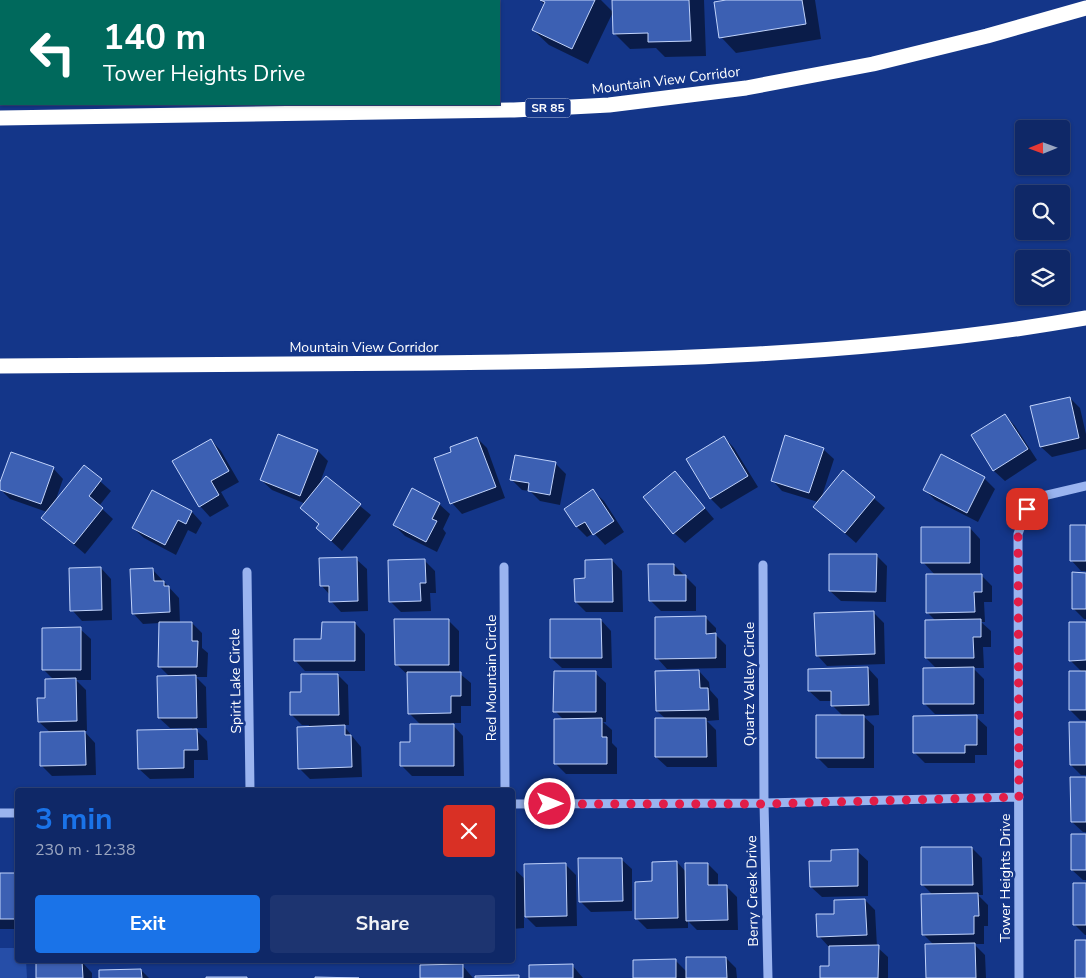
<!DOCTYPE html>
<html lang="en">
<head>
<meta charset="utf-8">
<style>
	:root { --surface:#0f2867; --page:#1d3470; --text:#f1f3f6; --muted:#9ba6c0; --line:#2f447b; --accent:#1a73e8 }
	body { margin:0; font-family:"Nunito Sans",sans-serif; background:var(--page); color:var(--text); height:100vh; display:flex; flex-direction:column; font-size:19px; white-space:nowrap }
	* { box-sizing:border-box; margin:0 }
	p { font-size:16px; color:var(--muted) }
	.icon { flex:none; width:28px; height:28px; fill:none; stroke:currentColor; stroke-width:2; stroke-linecap:round; stroke-linejoin:round }
	.map { position:relative; flex:1; overflow:hidden }
	.panel { position:absolute; left:15px; top:788px; width:500px; height:175px; display:flex; flex-direction:column; background:var(--surface); border-radius:5px; box-shadow:0 1px 4px #0004,0 0 0 1px var(--line) }
	.panel>* { flex:none }
	.hud { position:absolute; left:0px; top:0px; width:500px; height:105px; box-shadow:0 1px 4px #0004,0 0 0 1px var(--line); background:#00695c; color:#fff; overflow:hidden }
	.needle { width:32px; rotate:269deg }
	.fabs { position:absolute; left:1015px; top:120px; display:grid; gap:10px }
	.fabs a { display:grid; place-items:center; width:55px; height:55px; border-radius:5px; background:var(--surface); box-shadow:0 1px 4px #0004,0 0 0 1px var(--line); font-size:25px }
	.pin { position:absolute; display:grid; place-items:center; width:42px; height:42px; color:#fff; margin:-21px; border-radius:10px; box-shadow:0 2px 8px #0006 }
	.me { position:absolute; width:55px; margin:-28px; rotate:90deg; stroke-linejoin:round; filter:drop-shadow(0 0 4px #0008) }
	.turn { display:flex; align-items:center; gap:18px; height:105px; padding:0 20px; font-size:22px }
	.turn .icon { width:65px; height:65px; stroke-width:2.5 }
	.turn b { display:block; font-size:35px; line-height:42px }
	.round { display:grid; place-items:center; flex:none; width:52px; height:52px; border-radius:5px; background:var(--page) }
	.overview { display:flex; align-items:center; justify-content:space-between; height:85px; padding:0 20px }
	h1 { font-size:30px; font-weight:700; line-height:38px; color:var(--accent) }
	.primary-button { display:flex; gap:10px; margin-top:auto; padding:10px 20px }
	.primary-button a { flex:1; height:58px; border-radius:5px; background:var(--accent); color:#fff; font-size:20px; font-weight:700; line-height:58px; text-align:center }
	.primary-button a+a { background:var(--page); color:var(--text) }
	.map>svg:first-child { display:block }
</style>
</head>
<body>
<div class="map">
<svg width="1086" height="978" viewBox="0 0 1086 978">
	<rect width="100%" height="100%" fill="#143689"/>
	<path fill="#264ea8" d="M0,948H17L18,960H26L27,978H0Z"/>
	<path fill="#0007" d="M0,0L29,1H1V70Z
		M48,0H98L99,1H48Z
		M206,0H254L255,1H205Z
		M368,0H417L418,1H366Z
		M540,0H601L613,12L588,64L549,45L533,30L545,5Z
		M613,0H704L706,56L665,57L656,48L630,49L614,33Z
		M734,0H815L821,39L736,53L721,37Z
		M1070,398L1080,408L1086,434V449L1052,457L1041,447Z
		M1005,415L1015,426L1037,460L1005,481L994,471L972,436Z
		M724,437L734,448L758,487L721,509L711,499L687,459Z
		M477,438L487,448L505,498L462,514L452,503L453,452Z
		M211,440L221,451L239,482L221,492L229,506L210,517L200,506Z
		M823,449L834,459L821,499L844,472L885,508L856,543L815,507L818,502L782,491L772,480Z
		M318,451L328,461L318,488L326,478L371,515L342,551L317,528L320,525L302,508L306,504L272,490L261,480Z
		M942,456L984,478L995,489L978,522L935,500L924,489Z
		M555,463L566,474L560,505L540,501L530,491L522,490L511,479Z
		M84,467L111,491L99,506L113,519L85,554L43,518L47,512L10,499L0,489V486L53,468L63,479L55,502Z
		M675,473L714,519L685,543L674,533Z
		M593,491L604,501L624,532L605,545L594,533L587,537L577,527Z
		M152,492L192,512L202,523L196,534L188,530L176,555L144,538L133,528Z
		M439,504L450,514L443,529L446,533L437,552L405,536L394,525Z
		M1086,526V571H1081L1071,560Z
		M970,528L980,539V574L992,586V602H984L985,622H981L991,631V647H983L984,668H973L984,679V714H935L925,704L937,669L926,658L936,621L927,612L935,575L923,562Z
		M876,555L887,566L886,602L841,601L830,591Z
		M356,559L367,569L368,611L341,612L331,601L330,595L321,585Z
		M424,560L435,571L436,593H430L431,611L401,612L390,601Z
		M612,560L622,571L623,612H586L576,602L586,580Z
		M674,565L696,587V611H661L650,600Z
		M101,568L111,579L112,620L82,621L72,610Z
		M152,569L179,598L180,623H192L202,633V648L208,653L207,677H196L206,687L207,728H194L207,741L208,760H194V778L150,779L139,769L192,730V728H170L159,718L170,677L160,667V623L143,624L133,613Z
		M1086,574V619H1084L1073,608Z
		M873,612L884,623L885,664L827,666L817,655Z
		M706,618L716,628V635L726,645V668L667,669L657,658Z
		M601,620L611,631L612,668H562L551,658Z
		M449,621L459,631V673L471,683V706H461V723H451L463,736L464,776H412L401,765L421,725L409,713L408,675L396,664Z
		M355,623L365,634V671H305L295,660L322,640Z
		M1086,623V720H1080L1070,710L1082,672L1070,660Z
		M80,629L91,639V680H76L86,690L87,731H84L95,743L96,775L52,776L42,766L51,733L39,722L54,680L44,670Z
		M868,668L878,679L879,715L863,716L874,726V768H828L817,757L843,716L832,705V701H820L809,691Z
		M699,671L709,682L710,690L718,699L719,720L707,721L716,730L717,767H667L656,757L666,719L657,711Z
		M595,673L606,683V722H603L612,730V743L617,748V774H566L556,764L564,720L555,711Z
		M338,675L348,685L349,725H343L361,747L362,777L310,779L299,768L309,725H302L292,715Z
		M976,717L987,727V755H975V763H925L915,753Z
		M1086,723V775H1081L1071,765Z
		M1086,778V832H1083L1072,822Z
		M1086,835V880H1083L1072,870Z
		M972,848L982,858L983,895H978L988,905V926H984V944H974L985,955L986,978H927L934,945L923,934L933,895L922,884Z
		M857,851L868,861V896L822,897L811,887L833,862Z
		M621,859L632,869V911L591,912L581,902Z
		M677,862L686,872L708,864L718,874V887H727L737,897L738,930H697L688,921V928L647,929L637,919Z
		M565,864L576,875L577,926L536,927L524,915V928L512,929V867L525,879Z
		M0,875H18V929H0Z
		M1086,884V935H1085L1074,924Z
		M865,900L875,910L877,947L888,957V978H821L831,967L829,947L819,936L836,915Z
		M726,958L736,968L737,978H634L675,960L687,972Z
		M82,962L92,973V978H38Z
		M462,965L473,978H421Z
		M572,965L583,978H530Z
		M141,970L149,978H101Z"/>
	<path fill="#3c60b3" stroke="#c1d3fb" d="M0,0H29L1,1V56Z
		M46,0H96L97,1H47Z
		M204,0H256L257,1H203Z
		M366,0H415L416,1H364Z
		M540,0H595L572,49L532,30L545,2Z
		M612,0H689L691,41L648,42V33L613,34Z
		M726,0H802L806,24L719,38L714,2Z
		M1070,397L1079,438L1040,447L1030,406Z
		M1005,414L1028,449L993,471L971,435Z
		M278,434L318,450L300,496L260,480Z
		M785,435L824,448L809,493L771,481Z
		M724,436L748,476L710,499L686,459Z
		M477,437L496,487L450,504L434,458L451,452L450,447Z
		M211,439L229,471L211,481L219,495L199,507L172,461Z
		M11,452L54,467L41,504L0,490V482Z
		M941,454L985,477L967,513L923,490Z
		M515,455L556,462L550,495L528,491L529,483L510,480Z
		M84,465L102,479L89,496L103,508L74,544L41,518Z
		M843,470L875,497L845,533L813,507Z
		M675,471L705,508L673,534L643,497Z
		M326,476L361,504L331,541L316,528L319,524L300,508Z
		M412,488L440,503L432,519L437,521L426,542L393,525Z
		M593,489L614,521L593,535L585,522L576,527L564,509Z
		M152,490L192,511L186,524L178,520L165,545L132,528Z
		M1070,525H1086V561H1070Z
		M921,527H970V563H921Z
		M829,554H877L876,592L829,591Z
		M357,557L358,601L329,602V586H320L319,558Z
		M425,559L426,583H420L421,601L389,602L388,560Z
		M612,559L613,602H575L574,579L585,578V560Z
		M648,564H674V575H686V601H649Z
		M101,567L102,610L70,611L69,568Z
		M153,568L154,581H164V586H169L170,612L132,614L130,569Z
		M1072,572L1086,573V609H1072Z
		M926,574H982V592H974L975,612L926,613Z
		M874,611L875,654L816,656L814,613Z
		M706,616V634L716,633V658L655,659V617Z
		M394,619H449V665H395Z
		M550,619H601L602,658H550Z
		M981,619V637H973L974,658H925V620Z
		M159,622H192V641H198L197,667H158Z
		M322,622H355V661H294V639H321Z
		M1069,622H1086V660L1069,661Z
		M81,627V670H42V628Z
		M868,667L869,705L831,706V691H808V669Z
		M974,667V704H923V668Z
		M699,670L700,688H708L709,710L656,711L655,671Z
		M554,671H596V712H553Z
		M1069,671H1086V710H1069Z
		M407,672H461V696H451V713L408,714Z
		M301,674H338L339,715H290V692H301Z
		M196,675L197,718H158L157,676Z
		M76,678L77,721L38,722L37,698H45V679Z
		M816,715H864V758H816Z
		M977,715V745H965V753H913V716Z
		M602,718V737H607V764H554V719Z
		M655,718H706L707,757H655Z
		M1069,722H1086V765H1070Z
		M410,724H454V766H400V742H410Z
		M345,725V735H351L352,767L298,769L297,727Z
		M197,729L198,750H184V768L138,769L137,730Z
		M85,731L86,765L40,766V732Z
		M1070,777H1086V822H1071Z
		M1071,834H1086V870H1071Z
		M921,847H972L973,885H921Z
		M858,849V886L810,887L809,861H831V850Z
		M578,858H622L623,901L579,902Z
		M677,861L678,918L635,919V882L652,881V862Z
		M566,863L567,916L525,917L524,864Z
		M685,863H708V885H727L728,920L686,921Z
		M512,865L514,918H512Z
		M0,873H18V919H0Z
		M1073,883H1086V925H1073Z
		M978,893L979,916H974V934L922,935L921,894Z
		M865,899L867,935L817,937L816,914H834V900Z
		M1075,940H1086V978H1075Z
		M975,943L976,978H926L925,944Z
		M879,945L878,978H820V966H829V946Z
		M686,957H726L727,978H686Z
		M676,959V978H633V960Z
		M82,961L83,978H36V962Z
		M463,964V978H420V965Z
		M573,964V978H529V965Z
		M141,969L142,978H99V970Z
		M519,975V978H475V976Z
		M206,977H247V978H206Z
		M315,977L359,978H315Z"/>
	<g fill="none" stroke-linecap="round" stroke-linejoin="round">
		<path stroke="#9ab4f0" stroke-width="9" d="M763,565L764,803L768,978
			M504,567L505,790
			M247,572L250,790
			M512,804L764,803L1019,797
			M0,813H18
			M1019,978L1018,534L1027,509L1043,496L1086,486"/>
		<path stroke="#fff" stroke-width="15" d="M0,118L514,110L609,105L746,88L873,64L987,36L1086,8
			M0,366C142,365 284,364 427,363C647,361 868,356 1086,318"/>
	</g>
	<g fill="none" stroke-linecap="round" stroke-linejoin="round">
		<path stroke="#e11d48" stroke-width="9" stroke-dasharray="0 16.2" d="M550,804H764L1019,797L1018,534L1027,509"/>
	</g>
	<g text-anchor="middle" stroke-width="5" stroke-linejoin="round" paint-order="stroke">
		<rect fill="#143689" stroke="#b8c3dc" stroke-width="1" x="525.5" y="98.5" width="45" height="19" rx="4"/>
		<g font-size="12" font-weight="bold" fill="#fff">
			<text x="548" y="112">SR 85</text>
		</g>
		<g font-size="14" fill="#fff" stroke="#143689">
			<text transform="translate(666 80) rotate(-7)" y="5">Mountain View Corridor</text>
			<text x="364" y="352">Mountain View Corridor</text>
			<text transform="translate(491 678) rotate(-90)" y="5">Red Mountain Circle</text>
			<text transform="translate(235 681) rotate(-91)" y="5">Spirit Lake Circle</text>
			<text transform="translate(749 684) rotate(-90)" y="5">Quartz Valley Circle</text>
			<text transform="translate(1005 878) rotate(-90)" y="5">Tower Heights Drive</text>
			<text transform="translate(752 891) rotate(-91)" y="5">Berry Creek Drive</text>
		</g>
	</g>
</svg>
<div class="fabs">
<a><svg class="needle" viewBox="-14 -14 28 28"><path d="M0-13l5 13h-10z" fill="#e53935"/><path d="M0 13l5-13h-10z" fill="#9ba6c0"/></svg></a>
<a><svg class="icon" aria-label="search" viewBox="0 0 24 24"><circle cx="10" cy="10" r="6"/><path d="M15 15l6 6"/></svg></a>
<a><svg class="icon" aria-label="layers" viewBox="0 0 24 24"><path d="M12 4l9 5-9 5-9-5zM3 14l9 5 9-5"/></svg></a>
</div>
<div class="pin" style="left:1027px;top:509px;background:#d93025"><svg class="icon" aria-label="arrive" viewBox="0 0 24 24"><path d="M6 21V4h12l-3 4 3 4H6"/></svg></div>
<svg class="me" style="left:550px;top:804px" viewBox="-20 -20 40 40"><circle r="17" fill="#e11d48" stroke="#fff" stroke-width="3"/><path d="M0-11L8 9 0 5-8 9z" fill="#fff"/></svg>
<div class="hud">
<div class="turn"><svg class="icon" aria-label="left" viewBox="0 0 24 24"><path d="M17 20v-9H6M10 6l-5 5 5 5"/></svg><div><b>140 m</b>Tower Heights Drive</div></div>
</div>
<section class="panel">
<div class="overview"><div><h1>3 min</h1><p>230 m · 12:38</p></div><a class="round" style="background:#d93025;color:#fff"><svg class="icon" aria-label="close" viewBox="0 0 24 24"><path d="M6 6l12 12M18 6L6 18"/></svg></a></div>
<div class="primary-button"><a>Exit</a><a>Share</a></div>
</section>
</div>
</body>
</html>
